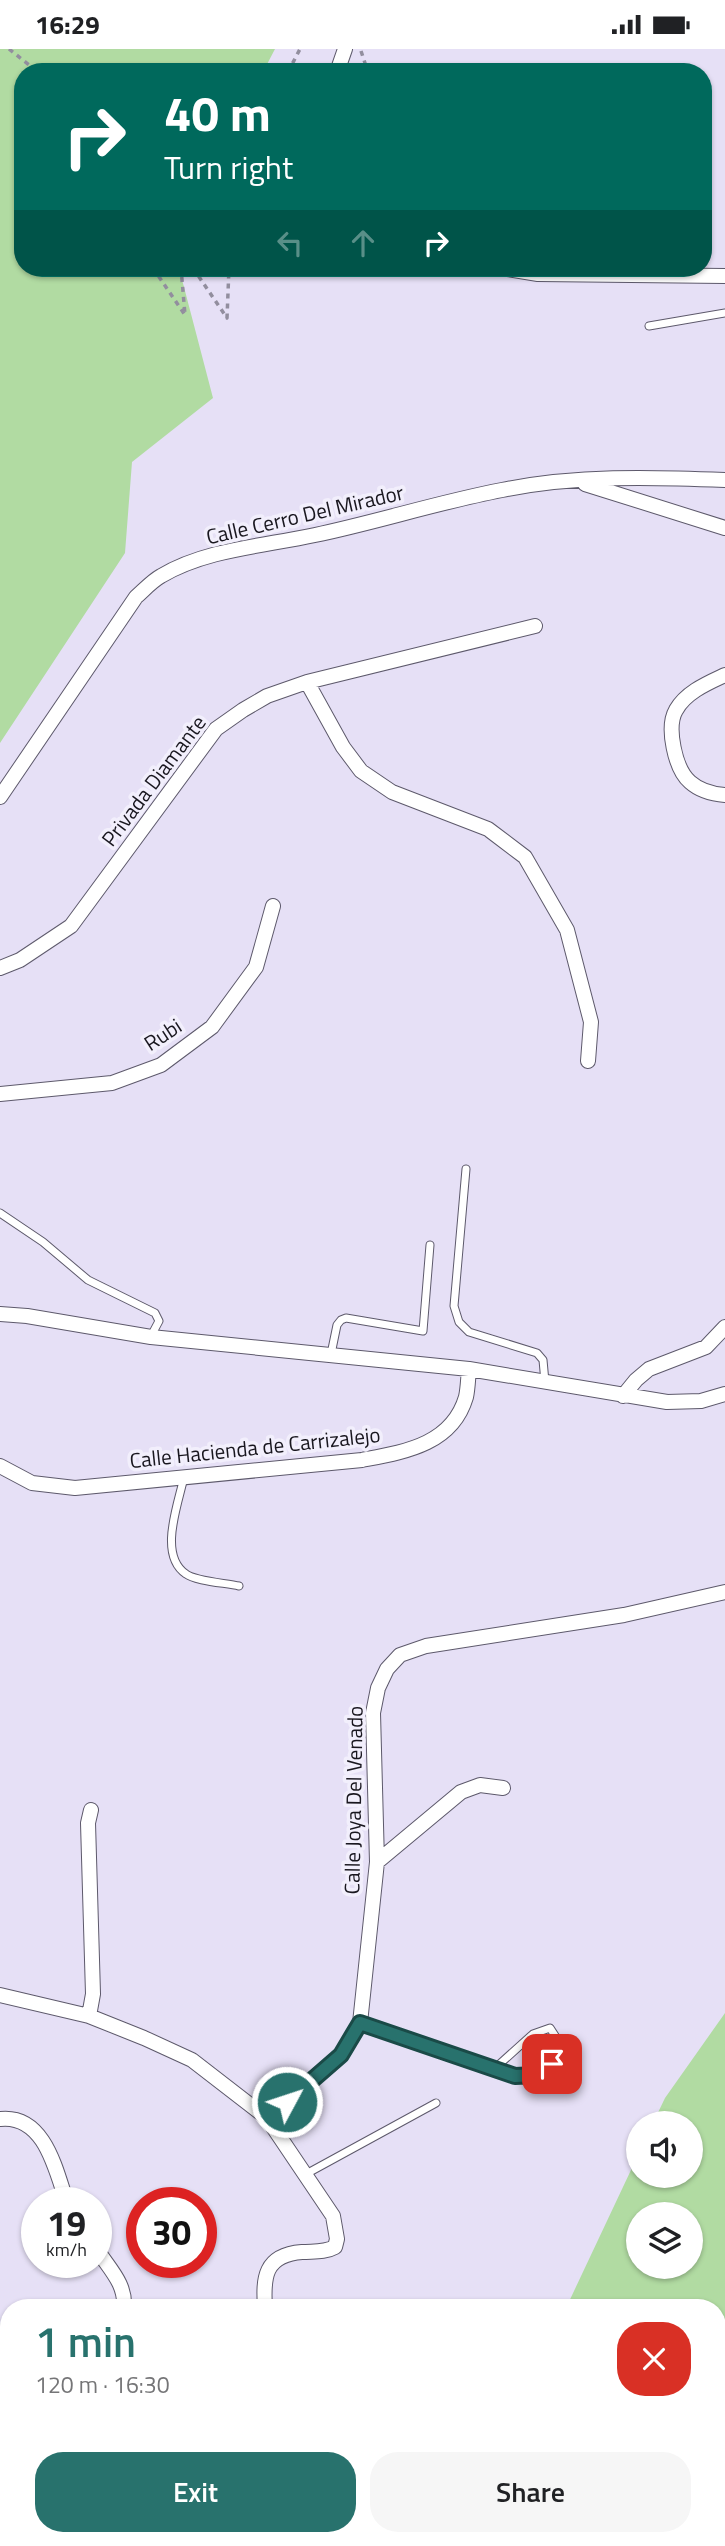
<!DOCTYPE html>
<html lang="en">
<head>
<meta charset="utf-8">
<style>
	:root { --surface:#fff; --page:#f6f6f6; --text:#202124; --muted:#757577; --accent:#28726d }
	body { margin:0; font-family:"Titillium Web",sans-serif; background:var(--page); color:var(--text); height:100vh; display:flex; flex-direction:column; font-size:26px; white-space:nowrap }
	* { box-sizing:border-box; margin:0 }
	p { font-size:23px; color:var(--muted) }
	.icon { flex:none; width:38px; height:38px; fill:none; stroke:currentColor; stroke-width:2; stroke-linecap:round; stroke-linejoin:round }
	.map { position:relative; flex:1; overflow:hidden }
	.side { position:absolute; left:0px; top:2250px; width:726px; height:247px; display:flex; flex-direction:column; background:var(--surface); border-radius:28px 28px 0 0; box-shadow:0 2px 5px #0004 }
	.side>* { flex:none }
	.hud { position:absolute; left:14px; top:14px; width:698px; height:214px; border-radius:28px; box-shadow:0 2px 5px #0004; background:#00695c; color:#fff; overflow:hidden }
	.buttons { position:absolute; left:626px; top:2062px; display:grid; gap:14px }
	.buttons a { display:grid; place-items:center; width:77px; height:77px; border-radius:50%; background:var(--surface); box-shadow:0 2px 5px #0004; font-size:35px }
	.speed { position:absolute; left:21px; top:2138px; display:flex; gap:14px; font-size:35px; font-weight:700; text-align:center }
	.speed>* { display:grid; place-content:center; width:91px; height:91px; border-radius:50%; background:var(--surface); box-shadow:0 2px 5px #0004; line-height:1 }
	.speed small { font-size:18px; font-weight:400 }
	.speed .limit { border:10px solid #d22; background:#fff; color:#111 }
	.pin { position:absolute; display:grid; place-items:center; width:60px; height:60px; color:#fff; margin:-30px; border-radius:14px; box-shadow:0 4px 10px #0006 }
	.me { position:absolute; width:77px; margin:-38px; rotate:50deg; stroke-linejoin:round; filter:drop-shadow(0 0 5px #0008) }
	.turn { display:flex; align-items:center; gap:24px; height:147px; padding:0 35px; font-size:32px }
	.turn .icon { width:91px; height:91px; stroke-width:2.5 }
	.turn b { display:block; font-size:49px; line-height:60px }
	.lanes { display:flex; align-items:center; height:66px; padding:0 35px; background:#0003; justify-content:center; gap:35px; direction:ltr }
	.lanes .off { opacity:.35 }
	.round { display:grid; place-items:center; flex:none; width:74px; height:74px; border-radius:28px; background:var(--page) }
	.overview { display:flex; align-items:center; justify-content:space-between; height:119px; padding:0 35px }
	h1 { font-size:42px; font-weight:600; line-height:52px; color:var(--accent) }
	.primary-button { display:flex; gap:14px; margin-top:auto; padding:14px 35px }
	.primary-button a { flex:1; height:80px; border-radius:28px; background:var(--accent); color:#fff; font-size:28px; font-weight:600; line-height:80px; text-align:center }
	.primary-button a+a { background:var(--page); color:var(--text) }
	.status { display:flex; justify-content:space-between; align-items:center; height:49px; padding:0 35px; background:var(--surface); direction:ltr }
	.status svg { height:19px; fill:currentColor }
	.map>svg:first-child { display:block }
</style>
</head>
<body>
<div class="status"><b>16:29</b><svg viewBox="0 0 49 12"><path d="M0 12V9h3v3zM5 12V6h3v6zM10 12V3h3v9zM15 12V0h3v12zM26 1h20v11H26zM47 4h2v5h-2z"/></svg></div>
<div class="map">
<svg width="725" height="2497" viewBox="0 0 725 2497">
	<rect width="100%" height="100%" fill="#e6e0f6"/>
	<path fill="#b1dba2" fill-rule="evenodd" d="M0,0H275L263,23H23V219H179L213,349L132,413L125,504L0,694Z
		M725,1964V2497H0V2491L37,2488H718V2259H566L639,2104V2126H691V2074H653L665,2049ZM639,2165H691V2217H639Z"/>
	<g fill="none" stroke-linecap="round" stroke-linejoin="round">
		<path stroke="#69b2d9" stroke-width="5" d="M718,2399L725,2396
			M600,2497L608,2488"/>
		<g stroke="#5d596b" stroke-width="9">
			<path id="service" d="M649,277L725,264
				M466,1120L454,1257L459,1273L469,1283L537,1304L543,1311L545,1333
				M0,1164L43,1193L88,1231L155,1264L159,1272L151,1287
				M331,1305L337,1276L341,1271L346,1269L423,1282L430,1196
				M184,1428C178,1456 158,1506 186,1525C195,1532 226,1534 239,1537
				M360,1974L494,2020C532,2033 537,2027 567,2005L550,1979L533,1985L494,2020
				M306,2125L436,2054"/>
		</g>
		<g stroke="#5d596b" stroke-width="16">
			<path id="minor" d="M337,23L345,0
				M501,219L538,225L725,227
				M585,435L725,479
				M725,626C708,634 686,643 676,661C666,678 675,720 690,733C700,742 712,745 725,746
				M307,633L343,698L361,722L392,743L488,780L525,808L567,881L591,973L588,1012
				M0,748L136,548C144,541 152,532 161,527C206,500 265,497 315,486C377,473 439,453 502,441C575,426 651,428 725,431
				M0,919L20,911L71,877L216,680L243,661L267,647L307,633L535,577
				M0,1045L112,1034L161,1016L212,978L256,918L273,857
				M0,1265L27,1267L151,1288L469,1320L667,1353L701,1352L725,1345
				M623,1347L636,1331L649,1320L706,1298L725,1278
				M0,1417L32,1434L75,1439L362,1411C404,1403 452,1396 466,1348C468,1339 468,1329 469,1320
				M377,1813L461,1743L480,1736L503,1739
				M0,1946L89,1967L144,1989L192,2011L267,2069L333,2167L337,2190L335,2198C324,2204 313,2202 302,2203C264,2206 263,2229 265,2259
				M89,1967L93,1945L88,1774L91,1761
				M267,2069L341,2006L360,1974L377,1813L373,1664L378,1639L387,1620L400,1606L426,1597L624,1566L725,1543
				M0,2070C45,2065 56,2122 67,2154
				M96,2199C109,2220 126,2234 124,2259
				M226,2497L228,2488"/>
		</g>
		<path stroke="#928e9e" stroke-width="3.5" stroke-dasharray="5 5" stroke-linecap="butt" d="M9,0L38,23
			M361,2L368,23
			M288,23L300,0
			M153,219L185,266L181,219
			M193,219L227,269L229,219"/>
		<use href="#service" stroke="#fff" stroke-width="7"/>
		<use href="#minor" stroke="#fff" stroke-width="14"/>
	</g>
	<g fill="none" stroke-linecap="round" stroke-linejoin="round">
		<g stroke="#1a4a47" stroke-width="18">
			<path id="route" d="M287,2053L341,2006L360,1974L515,2027L537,2026L552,2015"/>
		</g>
		<use href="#route" stroke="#28726d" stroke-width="12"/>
	</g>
	<g text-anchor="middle" stroke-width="7" stroke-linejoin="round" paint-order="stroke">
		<g font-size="21" fill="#19171f" stroke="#f2effc">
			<text transform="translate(305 466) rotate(-13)" y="7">Calle Cerro Del Mirador</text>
			<text transform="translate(154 732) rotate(-53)" y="7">Privada Diamante</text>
			<text transform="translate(163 986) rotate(-33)" y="7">Rubi</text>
			<text transform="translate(255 1399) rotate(-6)" y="7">Calle Hacienda de Carrizalejo</text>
			<text transform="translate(354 1751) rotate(-89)" y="7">Calle Joya Del Venado</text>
		</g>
	</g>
</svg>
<div class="buttons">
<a><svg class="icon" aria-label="sound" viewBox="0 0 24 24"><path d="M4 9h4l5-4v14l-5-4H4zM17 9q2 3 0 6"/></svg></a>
<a><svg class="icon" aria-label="layers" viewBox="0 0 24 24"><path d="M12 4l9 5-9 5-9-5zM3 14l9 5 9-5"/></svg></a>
</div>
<div class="speed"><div>19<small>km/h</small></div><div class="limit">30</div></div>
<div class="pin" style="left:552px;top:2015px;background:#d93025"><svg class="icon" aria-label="arrive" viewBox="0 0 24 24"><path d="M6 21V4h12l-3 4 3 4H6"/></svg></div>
<svg class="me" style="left:287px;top:2053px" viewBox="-20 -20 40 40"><circle r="17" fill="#28726d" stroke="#fff" stroke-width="3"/><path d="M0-11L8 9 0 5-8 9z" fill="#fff"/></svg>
<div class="hud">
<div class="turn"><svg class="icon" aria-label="right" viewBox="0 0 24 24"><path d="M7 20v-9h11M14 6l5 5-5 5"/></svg><div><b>40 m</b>Turn right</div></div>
<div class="lanes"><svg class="icon off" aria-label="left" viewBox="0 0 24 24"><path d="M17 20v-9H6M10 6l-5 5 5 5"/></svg><svg class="icon off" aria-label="ahead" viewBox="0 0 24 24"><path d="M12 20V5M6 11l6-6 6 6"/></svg><svg class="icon" aria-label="right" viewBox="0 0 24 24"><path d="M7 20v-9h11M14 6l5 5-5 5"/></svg></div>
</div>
<section class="side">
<div class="overview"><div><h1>1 min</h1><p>120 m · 16:30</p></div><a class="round" style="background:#d93025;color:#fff"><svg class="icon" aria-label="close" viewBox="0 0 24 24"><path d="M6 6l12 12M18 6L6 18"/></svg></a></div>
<div class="primary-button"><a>Exit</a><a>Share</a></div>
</section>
</div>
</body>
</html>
